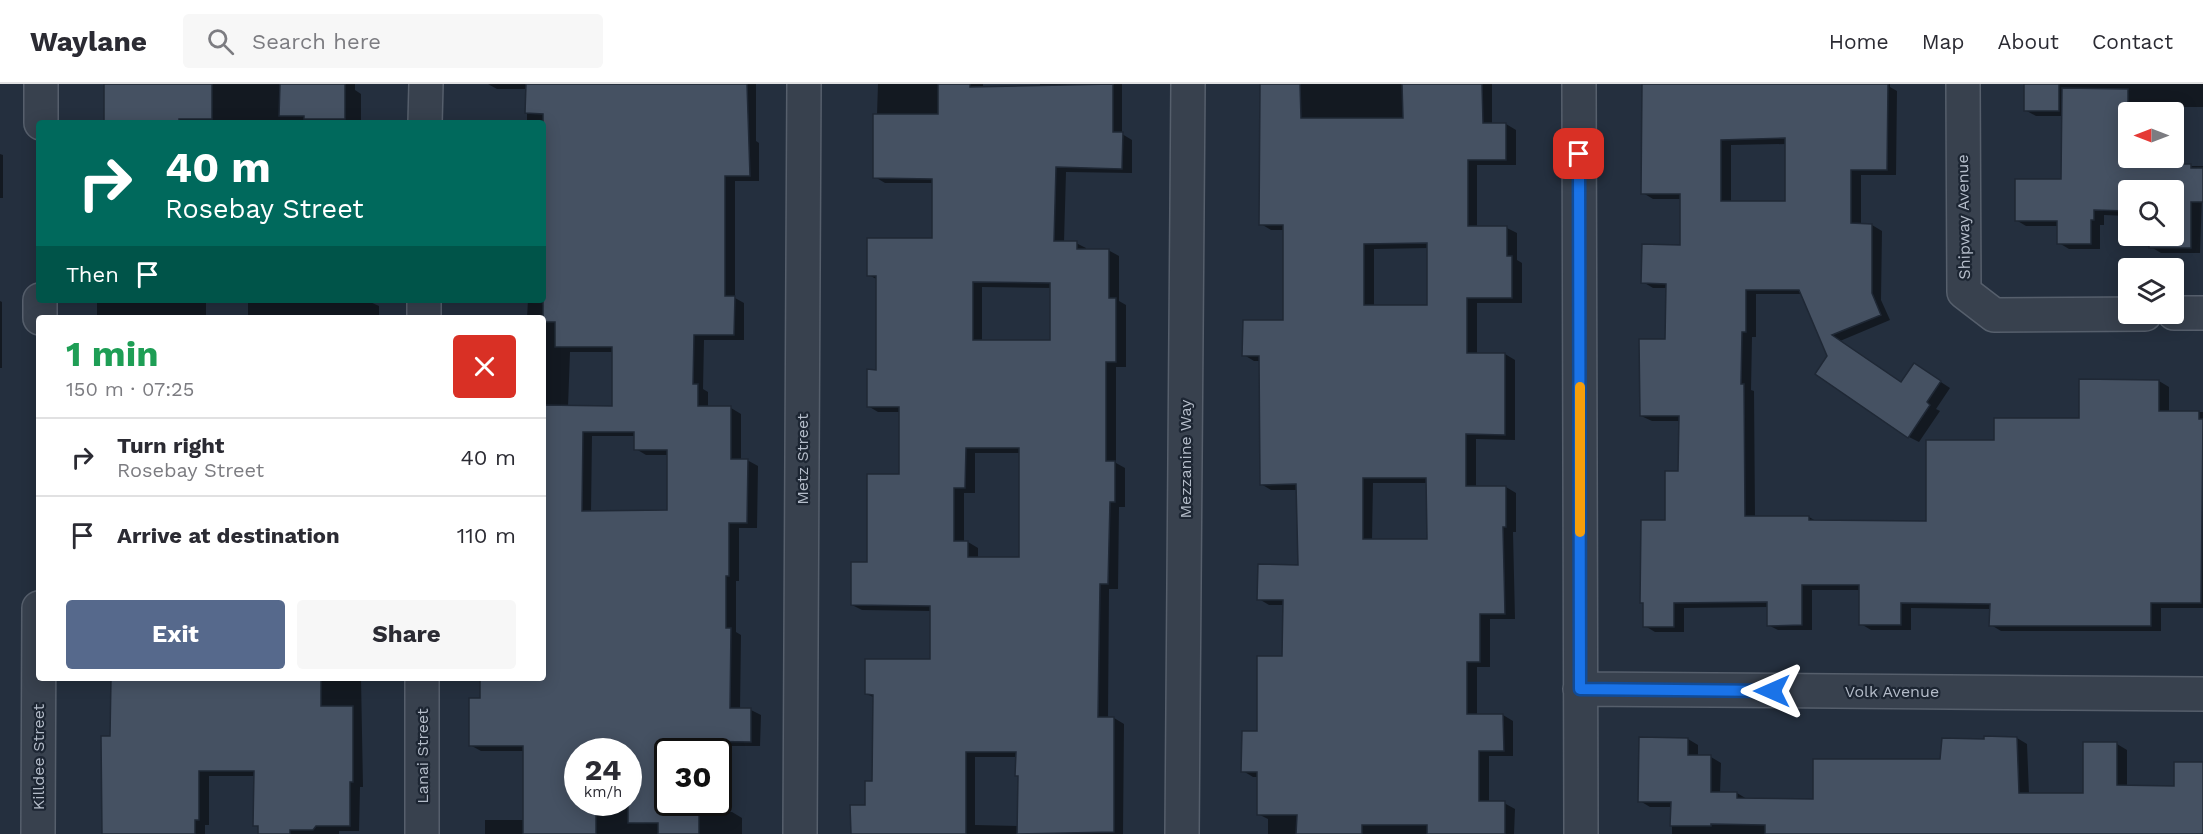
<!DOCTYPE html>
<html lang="en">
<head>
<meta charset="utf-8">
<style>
	:root { --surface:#fff; --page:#f7f7f7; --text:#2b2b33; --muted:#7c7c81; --line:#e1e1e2; --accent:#56698c }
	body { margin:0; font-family:"Work Sans",sans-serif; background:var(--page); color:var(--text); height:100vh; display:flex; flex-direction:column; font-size:22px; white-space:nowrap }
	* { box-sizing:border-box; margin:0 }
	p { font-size:20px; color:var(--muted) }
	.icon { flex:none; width:33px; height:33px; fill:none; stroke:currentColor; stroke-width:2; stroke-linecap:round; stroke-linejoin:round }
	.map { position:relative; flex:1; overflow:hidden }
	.sheet { position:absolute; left:36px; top:231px; width:510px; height:366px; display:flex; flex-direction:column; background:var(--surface); border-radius:6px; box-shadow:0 3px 15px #0003 }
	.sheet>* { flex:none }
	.top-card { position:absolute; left:36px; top:36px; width:510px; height:183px; border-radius:6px; box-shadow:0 3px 15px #0003; background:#00695c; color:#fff; overflow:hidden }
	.needle { width:39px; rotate:270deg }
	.controls { position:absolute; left:2118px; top:18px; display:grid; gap:12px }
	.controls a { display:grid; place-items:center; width:66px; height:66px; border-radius:6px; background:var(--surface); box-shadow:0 3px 15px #0003; font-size:30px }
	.speed { position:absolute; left:564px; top:654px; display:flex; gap:12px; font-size:30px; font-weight:700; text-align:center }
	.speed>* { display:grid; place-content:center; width:78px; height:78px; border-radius:50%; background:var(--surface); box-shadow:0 3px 15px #0003; line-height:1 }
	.speed small { font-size:15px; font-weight:400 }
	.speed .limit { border:3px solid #111; border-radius:9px; background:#fff; color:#111 }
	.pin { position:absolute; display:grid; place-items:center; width:51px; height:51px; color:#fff; margin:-26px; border-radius:12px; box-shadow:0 3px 9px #0006 }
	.me { position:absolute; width:66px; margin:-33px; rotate:270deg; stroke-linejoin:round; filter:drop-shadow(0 0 4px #0008) }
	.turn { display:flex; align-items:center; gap:21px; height:126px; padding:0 30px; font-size:27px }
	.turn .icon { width:78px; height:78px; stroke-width:2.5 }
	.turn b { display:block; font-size:42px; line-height:51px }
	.then { display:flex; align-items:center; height:57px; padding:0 30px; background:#0003; gap:12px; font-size:22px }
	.round { display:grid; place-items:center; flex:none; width:63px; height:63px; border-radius:6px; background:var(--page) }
	.overview { display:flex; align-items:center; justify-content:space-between; height:102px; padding:0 30px }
	h1 { font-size:36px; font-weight:700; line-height:45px; color:#1e9e55 }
	.cta { display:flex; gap:12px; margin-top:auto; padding:12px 30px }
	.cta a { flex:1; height:69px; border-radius:6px; background:var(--accent); color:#fff; font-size:24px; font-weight:700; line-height:69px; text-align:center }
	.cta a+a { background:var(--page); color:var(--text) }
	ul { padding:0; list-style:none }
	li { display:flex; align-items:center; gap:18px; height:78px; padding:0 30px; border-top:2px solid var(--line) }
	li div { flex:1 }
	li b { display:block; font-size:22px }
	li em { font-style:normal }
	header { display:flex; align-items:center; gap:36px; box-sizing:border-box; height:84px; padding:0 30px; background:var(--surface); border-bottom:2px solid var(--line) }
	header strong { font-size:28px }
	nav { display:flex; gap:33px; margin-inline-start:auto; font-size:21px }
	.search { width:420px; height:54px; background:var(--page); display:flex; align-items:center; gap:15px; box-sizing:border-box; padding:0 21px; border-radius:6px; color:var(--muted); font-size:22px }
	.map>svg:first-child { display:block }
</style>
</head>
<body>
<header>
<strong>Waylane</strong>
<div class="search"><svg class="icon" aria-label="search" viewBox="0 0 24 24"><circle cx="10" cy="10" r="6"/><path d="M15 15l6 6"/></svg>Search here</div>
<nav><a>Home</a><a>Map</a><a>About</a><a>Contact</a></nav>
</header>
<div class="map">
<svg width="2203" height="750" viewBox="0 0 2203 750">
	<rect width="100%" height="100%" fill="#242f3e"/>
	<path fill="#0007" fill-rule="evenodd" d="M106,0H355V6L361,10V39H105Z
		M488,0H756V57L759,59V97H735V214L744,219V256H704L703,305L708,308V324H731L741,330V376H747L758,382L757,444H739V497H736V548L741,551L740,626H751L761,631L760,662H709V668H668V718H709V728H732L742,734V750H485V736H525V667H481L470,661L482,616V594H543V234H527L528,216H543V39H527V5H497ZM570,268H614V324L568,323ZM592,352H636V365L646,371H668V428L591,429ZM578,668H628V718H578Z
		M878,0H983V4L1040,3V0H1122V50L1132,56V89L1066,88L1064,158L1076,159L1086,164V166H1108L1119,172V217L1126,221V283H1116V379L1125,384V423H1119L1118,505H1109L1108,634H1114L1124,640L1123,750H852L867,722L874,699L875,614L867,610L932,577V527L862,526L852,521L900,391V328H878L868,322L878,287V196L869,191L934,156V99H885L875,93ZM982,203L1052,204V258H982ZM975,369H1020V474H978V464L968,458H964V409H975ZM975,673H1017V691L1019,693V742L975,741Z
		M1262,0H1492V40H1506L1516,46V81H1477V144H1507L1517,149V176L1522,179V219H1477V271L1505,270L1515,276V356L1476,355V403H1506L1516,409V448H1513L1515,535H1490V583H1477V632L1503,631L1513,637V672H1489V719H1504L1515,725L1514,750H1268V735L1258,730V693H1253L1243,687L1259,649L1284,573V521H1269L1259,515L1299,482L1298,406H1271L1261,400L1260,277H1254L1244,271L1285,238V146H1271L1261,140ZM1429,164V223L1374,222V165ZM1373,399H1428V457H1372Z
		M1643,0H1890V3L1897,7L1896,91H1861V141H1872L1882,147L1881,216L1890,236L1840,257L1902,299L1924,287L1950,304L1936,325L1940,327L1919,358L1909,353L1829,272L1803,210H1756V253H1752L1751,306L1754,307L1755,433H1809L1816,437L1928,438L1996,358L2081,336L2159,297L2169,303V328H2203V524H2161V547H2001L1991,541V525L1911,524V546H1871L1861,540V506H1812V546H1778L1768,541V523L1684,524V548H1655L1645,542L1667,437L1680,389V337H1652L1641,332L1667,256V204H1653L1643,198L1682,163V115H1653L1643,109ZM1786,60V118H1731V61Z
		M2025,0H2203V23H2142V28H2128V74H2142V82H2203L2200,169H2161L2151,163V152H2174V106H2128V132L2104,131V141H2100V165H2069L2059,159V142H2026L2016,136L2062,97L2063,32H2036L2025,26Z
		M0,70L3,71V114H0Z
		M97,216H203L206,218V234H97Z
		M248,216L368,217L379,222V234H248Z
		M0,217L2,218V284H0Z
		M112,594H361L363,703H360L359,747H339V750H259V743L254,741L255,692H209V741H205V750H103L112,653Z
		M2017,654L2027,660L2029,710H2085L2117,660L2127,666V703H2175L2203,680V750H1672V723H1650L1640,717L1688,655L1698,661V673H1711L1721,679L1720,709H1737L1747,715L1815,716Z"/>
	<path fill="#455162" stroke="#1f2835" stroke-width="1.5" fill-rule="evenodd" d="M104,0H212V35H179V39H104Z
		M280,0H345V35H304V32H279Z
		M526,0H747L750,92H725V212H735L734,251H694L693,300H698V322H731V375H748L747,439H729V492H726V544H731L730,624H751V658L692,657V668H668V718H699V750H658V739H628V668H578V718H596V750H523V662H469V614H480V594H543V321L612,322V263H555V238H543V30L525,29ZM583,348H634V366H667V426L582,427Z
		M938,0H970V3L1113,0V48H1123L1122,85L1056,83L1054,157H1077V165H1109V214H1116V278H1106V377H1115V418H1110L1108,500H1100L1098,633H1114V748L1017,750L1018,692H1015L1016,668H966V750H851L850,721H865V697H872L873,611L865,610V575H930V522L851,521V478H867V390H899V323H867V285L876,286V192H867V154H932V95L873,94V30H938ZM973,198L1050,199V256H973ZM966,364H1019V473H968V457H954V404H965Z
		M1260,0H1300L1301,34H1403L1402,0H1482L1483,39H1506V76H1468V142H1507V172H1512V214H1467V269H1505V351L1466,350V402H1506V443H1503L1505,530H1480V578H1467V630H1503L1504,667H1479V717H1505V750H1427V741H1362V750H1296L1297,731H1257V688H1241L1242,647H1257V572H1282L1283,516H1257L1258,480L1298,481L1296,400L1260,401L1259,272H1242L1243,236H1283V141H1259ZM1427,159V221H1364V160ZM1363,394H1426L1427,455H1363Z
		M1642,0H1888L1887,86H1851V139L1872,140V209L1881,231L1832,251L1901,298L1914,279L1941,297L1927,318L1930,321L1908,354L1815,290L1827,272L1799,206H1746V248H1742L1741,300H1744L1745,432H1809V436L1926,437V356H1994V334H2079V295L2159,296V327H2199V335H2203L2201,519H2151V542H1989L1990,520L1901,519V541H1859V501H1802V541L1767,542V518L1674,519V543H1643V519H1640L1641,436H1665V387H1678L1679,332H1640L1639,255H1665L1666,200L1641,199L1642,160L1680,161V110H1641ZM1785,54V117H1721V56Z
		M2024,0H2059V27H2024Z
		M2062,4L2128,5V80H2191V84H2203V118H2191V164H2149V152H2174V106H2128V127L2094,126V136H2091V160H2057V137H2015V95H2061Z
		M111,594H321V622H353V698H350V742H316L313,746H290V750H258V742H253L254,687H199V736H195V750H102L101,652H110Z
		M1984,652L2017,653L2019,709H2083V658H2117V701L2174,702V678H2203V750H1765V741L1711,740V742H1670L1671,718H1638L1639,653L1688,654V671H1711V708H1737V714L1813,715V675H1940L1942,654L1984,655Z"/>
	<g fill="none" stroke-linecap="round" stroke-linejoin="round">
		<g stroke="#565f6c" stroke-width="36">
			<path id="minor" d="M1579,0L1581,750
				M1963,0L1964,208L1994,231L2145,230
				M41,39V0
				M425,39L426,0
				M2174,229H2203
				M40,234V216
				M424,234V216
				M1580,605L2203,610
				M38,750L39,524
				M422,750V594
				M800,750L804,0
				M1182,750L1188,0"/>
		</g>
		<use href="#minor" stroke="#38414e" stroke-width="33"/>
	</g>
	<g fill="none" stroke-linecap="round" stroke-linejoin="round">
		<g stroke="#114b97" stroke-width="15">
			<path id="route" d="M1579,70L1580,605L1772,607"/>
		</g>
		<use href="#route" stroke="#1a73e8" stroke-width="10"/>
		<path stroke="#f59e0b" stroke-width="10" d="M1580,303V448"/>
	</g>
	<g text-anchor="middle" stroke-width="4.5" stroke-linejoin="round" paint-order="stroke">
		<g font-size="16" fill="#b4bcc9" stroke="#1d2633">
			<text transform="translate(1963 133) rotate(-91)" y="6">Shipway Avenue</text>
			<text transform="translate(802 375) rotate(-90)" y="6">Metz Street</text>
			<text transform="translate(1185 375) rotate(-90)" y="6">Mezzanine Way</text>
			<text x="1892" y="613">Volk Avenue</text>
			<text transform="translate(422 672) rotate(-90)" y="6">Lanai Street</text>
			<text transform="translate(38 673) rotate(-90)" y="6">Killdee Street</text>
		</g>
	</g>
</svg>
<div class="controls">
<a><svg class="needle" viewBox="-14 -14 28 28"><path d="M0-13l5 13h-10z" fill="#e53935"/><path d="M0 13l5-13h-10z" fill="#7c7c81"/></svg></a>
<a><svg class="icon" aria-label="search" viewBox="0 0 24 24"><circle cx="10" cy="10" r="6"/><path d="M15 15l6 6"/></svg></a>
<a><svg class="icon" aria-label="layers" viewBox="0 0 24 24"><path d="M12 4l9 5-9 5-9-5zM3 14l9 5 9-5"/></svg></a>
</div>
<div class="speed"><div>24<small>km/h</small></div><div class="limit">30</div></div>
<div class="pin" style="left:1579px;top:70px;background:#d93025"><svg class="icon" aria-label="arrive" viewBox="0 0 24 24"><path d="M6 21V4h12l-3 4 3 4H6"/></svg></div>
<svg class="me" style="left:1772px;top:607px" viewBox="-20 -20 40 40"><path d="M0-17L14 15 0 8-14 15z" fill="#1a73e8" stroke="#fff" stroke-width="4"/></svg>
<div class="top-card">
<div class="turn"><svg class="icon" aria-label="right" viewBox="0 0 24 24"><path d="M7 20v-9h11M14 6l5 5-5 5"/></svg><div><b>40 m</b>Rosebay Street</div></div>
<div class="then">Then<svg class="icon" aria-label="arrive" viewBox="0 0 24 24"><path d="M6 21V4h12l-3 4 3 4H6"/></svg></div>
</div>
<section class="sheet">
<div class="overview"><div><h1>1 min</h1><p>150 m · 07:25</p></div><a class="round" style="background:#d93025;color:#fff"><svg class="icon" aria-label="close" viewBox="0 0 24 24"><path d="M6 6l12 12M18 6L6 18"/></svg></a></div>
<ul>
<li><svg class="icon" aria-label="right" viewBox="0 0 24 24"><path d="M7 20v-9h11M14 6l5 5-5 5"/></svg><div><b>Turn right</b><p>Rosebay Street</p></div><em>40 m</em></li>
<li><svg class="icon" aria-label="arrive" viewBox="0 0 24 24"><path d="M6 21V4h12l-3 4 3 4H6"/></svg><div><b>Arrive at destination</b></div><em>110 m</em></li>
</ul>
<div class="cta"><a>Exit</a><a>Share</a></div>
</section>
</div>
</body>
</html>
